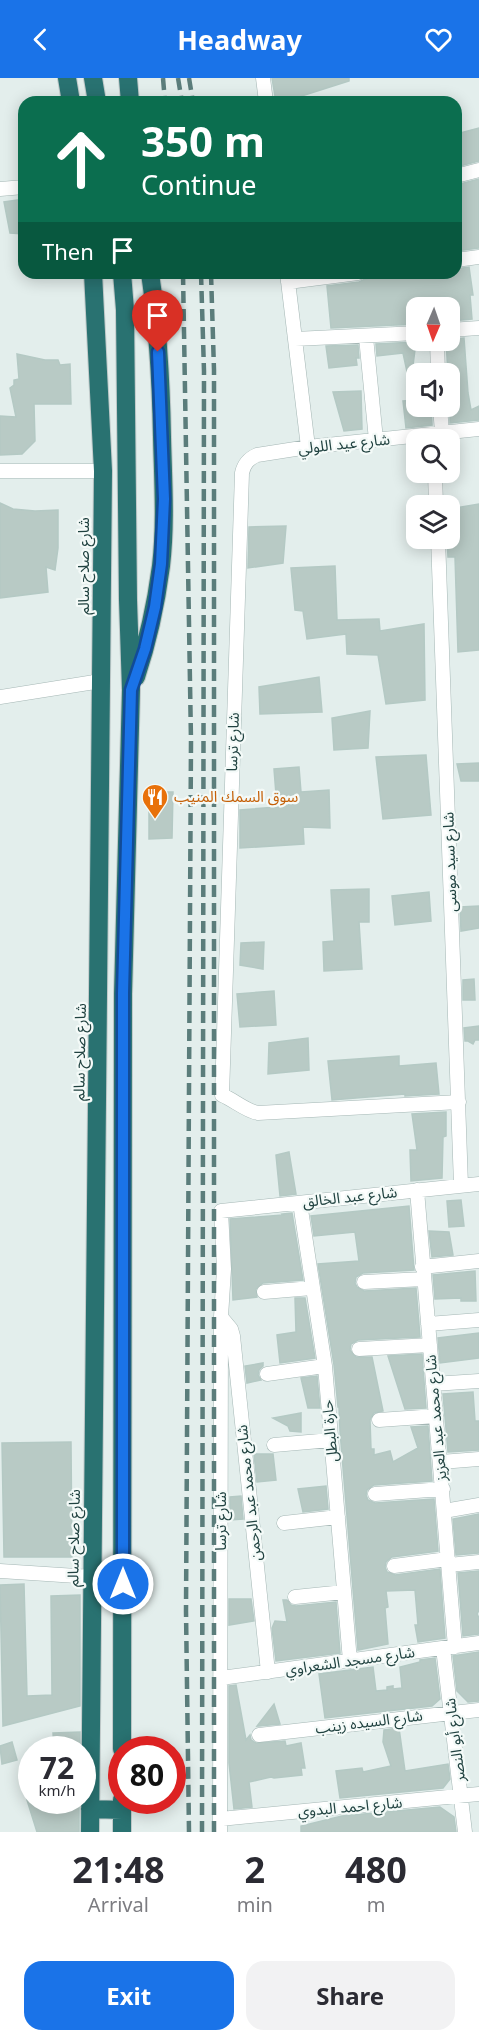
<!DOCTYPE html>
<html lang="en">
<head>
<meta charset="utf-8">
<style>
	:root { --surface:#fff; --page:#f2f2f3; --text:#2b2b33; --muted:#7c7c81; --accent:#1a73e8 }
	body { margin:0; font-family:"Noto Sans","Noto Sans Arabic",sans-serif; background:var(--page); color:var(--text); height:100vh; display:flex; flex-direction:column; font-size:22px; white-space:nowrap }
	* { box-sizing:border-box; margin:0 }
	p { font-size:20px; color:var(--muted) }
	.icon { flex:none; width:33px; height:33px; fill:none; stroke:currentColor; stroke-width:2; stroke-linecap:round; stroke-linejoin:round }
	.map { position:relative; height:1754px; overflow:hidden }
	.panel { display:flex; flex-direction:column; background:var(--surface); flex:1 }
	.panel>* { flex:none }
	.hud { position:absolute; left:18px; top:18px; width:444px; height:183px; border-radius:18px; box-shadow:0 3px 15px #0003; background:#0b6e4f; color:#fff; overflow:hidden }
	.needle { width:39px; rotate:182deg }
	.controls { position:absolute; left:406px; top:219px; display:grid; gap:12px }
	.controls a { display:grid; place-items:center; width:54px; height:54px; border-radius:12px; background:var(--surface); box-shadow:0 3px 15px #0003; font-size:30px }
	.speed { position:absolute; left:18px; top:1658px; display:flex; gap:12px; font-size:30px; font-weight:700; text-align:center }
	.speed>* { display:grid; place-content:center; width:78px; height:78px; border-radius:50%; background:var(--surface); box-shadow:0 3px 15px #0003; line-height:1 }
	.speed small { font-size:15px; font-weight:400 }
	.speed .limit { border:9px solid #d22; background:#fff; color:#111 }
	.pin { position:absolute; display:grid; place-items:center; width:51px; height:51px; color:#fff; margin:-62px -26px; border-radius:50% 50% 50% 0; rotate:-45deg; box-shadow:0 0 6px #0007 }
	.pin .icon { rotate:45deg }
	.me { position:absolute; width:66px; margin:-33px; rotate:0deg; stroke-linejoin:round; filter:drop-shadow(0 0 4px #0008) }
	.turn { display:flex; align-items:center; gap:21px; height:126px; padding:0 24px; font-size:27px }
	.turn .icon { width:78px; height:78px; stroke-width:2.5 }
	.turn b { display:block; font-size:42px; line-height:51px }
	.then { display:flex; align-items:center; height:57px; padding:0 24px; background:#0003; gap:12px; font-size:22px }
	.eta { display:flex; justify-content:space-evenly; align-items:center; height:102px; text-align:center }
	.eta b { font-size:36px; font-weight:700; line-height:42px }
	.button { display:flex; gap:12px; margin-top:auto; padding:12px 24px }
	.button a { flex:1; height:69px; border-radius:18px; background:var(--accent); color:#fff; font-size:24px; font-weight:700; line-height:69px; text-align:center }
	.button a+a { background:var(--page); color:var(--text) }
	header { display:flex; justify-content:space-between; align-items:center; height:78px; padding:0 24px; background:var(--accent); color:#fff; font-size:27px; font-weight:700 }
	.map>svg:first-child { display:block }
</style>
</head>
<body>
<header><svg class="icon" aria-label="back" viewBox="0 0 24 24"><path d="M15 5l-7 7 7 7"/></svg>Headway<svg class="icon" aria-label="heart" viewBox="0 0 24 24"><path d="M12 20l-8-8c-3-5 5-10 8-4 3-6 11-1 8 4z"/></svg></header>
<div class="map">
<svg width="479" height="1754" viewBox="0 0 479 1754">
	<rect width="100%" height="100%" fill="#e3eeec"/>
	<path fill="#b8cac5" stroke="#b4c9c4" stroke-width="1.5" d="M272,0H349V3L289,22V24H276Z
		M479,50V83L456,89V56Z
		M479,101V170L456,173V107Z
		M24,121V156L10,155L4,124Z
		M469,189L473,217H470L472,241L450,243V230H445V219L416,222L417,246L331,250L327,208L359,204L365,201L401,195H456V191Z
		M464,260L468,315L471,332L479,328V342L450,345V296H448L446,262Z
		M416,264L411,303H409L403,275L377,278L376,266Z
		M358,267L359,280H356L357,287L329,290L326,268Z
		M17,276L45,282H58L60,287L70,286L71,326H34L35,363L22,376L0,377V338L16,339L10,310L14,307V302L19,301Z
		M361,313L362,351L344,353L333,314Z
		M417,322V328H431L432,347L406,350L403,323Z
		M0,425L13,431L35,433L58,432V470L55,492L46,489L48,514L0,520Z
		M479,426V572L458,574L455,479H448L447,460H450V431Z
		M286,448L283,485L248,490L249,449Z
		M335,488L337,542L379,541L380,553L424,546L425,622L386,626L378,577L347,576L346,556L307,561L303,533L295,532L291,490Z
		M319,599L322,634L260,636L259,609Z
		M370,633L368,670L334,672L332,640Z
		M426,677L431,737L383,741L376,679Z
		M479,685V703H461L457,686Z
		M299,689L301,714L329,712L330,750L303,749L304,766L240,770V732L277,729L274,691Z
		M149,714H173L172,760L149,761Z
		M369,811V844H359L362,891L324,893L323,864L334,863L331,812Z
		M429,814L431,843L395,847L392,818Z
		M479,828V850L461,853L460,829Z
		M264,864L263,891L240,887L241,865Z
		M474,901L475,922H463V902Z
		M274,913L276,947L240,949L237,916Z
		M479,948V962H475L473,966L468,963H465L464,950Z
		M308,960L309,992L268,996L269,965Z
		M399,978V988L436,985L439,1016L405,1018V1016L332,1022L328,983Z
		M446,1034V1058L443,1059L442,1100L411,1103L410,1072H417L412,1036Z
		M289,1074L296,1116L280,1118L276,1077Z
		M461,1122L464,1148L449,1149L447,1123Z
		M409,1128L414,1192L363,1195L356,1199L355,1205L357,1209L364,1213L416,1210L420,1259L358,1262L351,1266L350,1272L356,1279H372L383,1333L374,1335L370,1342L371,1371H374V1377L390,1373L393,1384L418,1370L411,1349L428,1348L432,1403L374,1407L367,1412L366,1417L368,1422L375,1425L434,1421L438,1473L392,1479L386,1484L385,1489L387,1494L395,1497L440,1491L445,1560L418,1564L415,1547H418L415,1512L386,1513L388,1529L385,1530L388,1566L358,1572L340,1353L339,1329H338L334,1287L318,1186L359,1183L355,1154L314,1158L311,1138Z
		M292,1135L303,1202L263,1205L256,1211L257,1219L233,1222L230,1141L283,1137L282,1136Z
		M429,1153L449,1154L453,1177L432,1179Z
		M475,1193L476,1223H461V1220L435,1221L433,1197Z
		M295,1220H305L315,1280L280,1285L277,1257L296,1254Z
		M479,1255V1280L440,1285L438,1260Z
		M422,1276L426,1330L405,1331L388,1278Z
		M263,1285V1288L259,1292L258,1297L261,1302L247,1305L245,1288Z
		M317,1298L320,1330H308L301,1300Z
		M473,1314L475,1343H479V1372L448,1374L443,1316Z
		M301,1335V1354L290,1353L288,1348L273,1340Z
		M71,1364L72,1479H4L2,1365Z
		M254,1376H273L276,1402L257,1404Z
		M326,1408L328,1431L303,1434L298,1411Z
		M241,1418L243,1441L230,1442V1419Z
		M479,1436V1475L456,1477L453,1441Z
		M479,1493V1532L477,1536L479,1540V1556L463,1558L458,1495Z
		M24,1506L27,1618L52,1617L51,1518L80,1517V1628L3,1648L0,1507Z
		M229,1521H251L254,1543L229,1547Z
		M283,1522H287L291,1527L296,1528L336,1524L340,1575L276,1583L272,1550L275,1543L287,1544Z
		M479,1574V1623L468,1624L457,1613L453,1578Z
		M435,1580L440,1621L432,1628L325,1640L319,1596L373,1589L376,1613L387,1612V1609L393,1608V1611L402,1610L400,1589L420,1584V1582Z
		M236,1607L246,1662L250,1657L251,1662L256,1665L285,1663L286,1668L301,1665L305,1690H301L302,1697L274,1700L271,1699L249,1704L252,1729L234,1731L229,1685V1608Z
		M274,1626L280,1646L257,1648Z
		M399,1650L405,1693L448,1686L450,1701L443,1710L340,1720L336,1693L362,1690L363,1694L391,1688L383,1664L384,1652Z
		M80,1654V1666L54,1671L53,1655Z
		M12,1664L17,1682L2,1686L0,1668Z
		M27,1722H79V1754H37Z
		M440,1729L454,1739L456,1754H301V1748L342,1738Z"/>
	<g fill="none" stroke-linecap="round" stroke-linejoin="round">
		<g stroke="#a5b7b5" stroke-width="15">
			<path id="street" d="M263,0L266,24
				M456,98L479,92
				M0,111L24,109
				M456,182L479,179
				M287,195L308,369
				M288,204L358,195
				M450,252L479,250
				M366,259L376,362
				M295,261L417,255
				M437,262L438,296
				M440,328L442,355
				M0,393H103
				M435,394L436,428
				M438,460L461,1107
				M0,619L101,603
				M459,1024L258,1035C246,1033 234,1022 222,1017L242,395C244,386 248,381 257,377L308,369L479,351
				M417,1112L455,1569
				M300,1125L325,1288L350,1583
				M422,1189L479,1183
				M364,1204L424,1201
				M264,1214L312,1210
				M221,1239L231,1251L233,1258L268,1594
				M428,1246L479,1242
				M359,1271L430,1267
				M267,1296L325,1288
				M433,1306L479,1303
				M379,1342L436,1338
				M274,1367L331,1362
				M441,1384L479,1381
				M375,1416L443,1411
				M444,1433L479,1427
				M284,1445L338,1439
				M449,1487L479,1484
				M394,1488L448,1481
				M0,1493L92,1499
				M295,1519L344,1514
				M443,1570L465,1754
				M221,1600L479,1565
				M259,1657L479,1632
				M220,1741L479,1716
				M220,1754L221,1239L224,1191L221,1133L479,1106"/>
		</g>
		<g stroke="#c1caca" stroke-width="20">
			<path id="highway" d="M67,0L71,24
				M93,0L97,24
				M128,0L130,24
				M122,195L125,232L128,522L131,612L123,916L122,1671
				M136,599C148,563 156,526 161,488C166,445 163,402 162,359C161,305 158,249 150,195
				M90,1731L122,1732
				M90,1754L103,393L93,195
				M122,1754V1722"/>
		</g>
		<use href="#street" stroke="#fff" stroke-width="14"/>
		<use href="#highway" stroke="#297271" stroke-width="18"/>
		<path stroke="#5b7d7b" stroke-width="4.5" stroke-dasharray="12 6" stroke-linecap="butt" d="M163,0L165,24
			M178,0L182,24
			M189,0L193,24
			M183,195L191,663L186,1533L189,1754
			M201,195L204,293L202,1754
			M211,195L214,292V1754"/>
	</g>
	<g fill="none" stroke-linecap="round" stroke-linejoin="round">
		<g stroke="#114b97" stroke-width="15">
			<path id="route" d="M123,1506V915L131,612L145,571L155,529L161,486L164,421L158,274"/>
		</g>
		<use href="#route" stroke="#1a73e8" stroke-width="10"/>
	</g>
	<defs>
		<g id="restaurant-pin" transform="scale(1.35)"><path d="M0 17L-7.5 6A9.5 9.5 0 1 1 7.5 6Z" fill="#e8710a" stroke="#f4faf8"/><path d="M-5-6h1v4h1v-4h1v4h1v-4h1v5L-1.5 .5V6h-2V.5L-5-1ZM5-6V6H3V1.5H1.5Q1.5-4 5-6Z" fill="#fff"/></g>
	</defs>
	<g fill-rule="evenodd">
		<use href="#restaurant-pin" x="155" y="719"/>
	</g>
	<g text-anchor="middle" stroke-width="4.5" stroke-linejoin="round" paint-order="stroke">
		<g font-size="15" fill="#204240" stroke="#f4faf8">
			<text transform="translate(344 366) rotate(-6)" y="5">شارع عيد اللولي</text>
			<text transform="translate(84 488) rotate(-90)" y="5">شارع صلاح سالم</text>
			<text transform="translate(233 664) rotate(-88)" y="5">شارع ترسا</text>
			<text transform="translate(450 784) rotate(-92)" y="5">شارع سيد موسى</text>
			<text transform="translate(80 974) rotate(-89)" y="5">شارع صلاح سالم</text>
			<text transform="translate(350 1119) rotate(-6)" y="5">شارع عبد الخالق</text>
			<text transform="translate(436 1340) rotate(-95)" y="5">شارع محمد عبد العزيز</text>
			<text transform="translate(330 1353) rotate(-95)" y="5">حارة البطل</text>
			<text transform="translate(249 1415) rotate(-96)" y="5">شارع محمد عبد الرحمن</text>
			<text transform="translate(221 1443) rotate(-90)" y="5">شارع ترسا</text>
			<text transform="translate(74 1460) rotate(-89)" y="5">شارع صلاح سالم</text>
			<text transform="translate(350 1583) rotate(-8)" y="5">شارع مسجد الشعراوي</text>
			<text transform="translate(369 1644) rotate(-7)" y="5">شارع السيده زينب</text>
			<text transform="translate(455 1662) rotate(-97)" y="5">شارع أبو النصر</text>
			<text transform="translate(350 1729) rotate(-5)" y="5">شارع احمد البدوي</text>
		</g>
		<g font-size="15" fill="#c56008" stroke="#f4faf8" text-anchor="start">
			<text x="174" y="724">سوق السمك المنيب</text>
		</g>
	</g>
</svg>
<div class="controls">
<a><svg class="needle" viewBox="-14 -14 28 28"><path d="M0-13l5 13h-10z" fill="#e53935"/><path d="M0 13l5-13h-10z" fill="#7c7c81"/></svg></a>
<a><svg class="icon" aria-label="sound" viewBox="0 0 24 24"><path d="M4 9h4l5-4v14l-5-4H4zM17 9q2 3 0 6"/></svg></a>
<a><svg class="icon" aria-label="search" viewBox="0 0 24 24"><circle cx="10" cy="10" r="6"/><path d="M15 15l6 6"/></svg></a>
<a><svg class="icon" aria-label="layers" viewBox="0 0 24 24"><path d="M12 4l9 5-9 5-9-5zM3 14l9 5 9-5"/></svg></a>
</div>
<div class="speed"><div>72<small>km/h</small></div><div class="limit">80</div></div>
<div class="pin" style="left:158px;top:274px;background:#d93025"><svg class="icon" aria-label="arrive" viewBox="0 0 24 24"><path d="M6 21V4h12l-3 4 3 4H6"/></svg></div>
<svg class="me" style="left:123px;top:1506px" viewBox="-20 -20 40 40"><circle r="17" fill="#1a73e8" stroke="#fff" stroke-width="3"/><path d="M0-11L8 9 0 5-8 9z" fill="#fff"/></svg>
<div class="hud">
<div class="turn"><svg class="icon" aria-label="ahead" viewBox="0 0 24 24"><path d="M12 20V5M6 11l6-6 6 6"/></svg><div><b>350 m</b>Continue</div></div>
<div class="then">Then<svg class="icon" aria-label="arrive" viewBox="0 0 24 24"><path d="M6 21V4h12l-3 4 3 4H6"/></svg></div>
</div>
</div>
<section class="panel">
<div class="eta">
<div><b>21:48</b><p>Arrival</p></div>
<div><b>2</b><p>min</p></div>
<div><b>480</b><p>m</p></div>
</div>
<div class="button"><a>Exit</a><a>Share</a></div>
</section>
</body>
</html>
